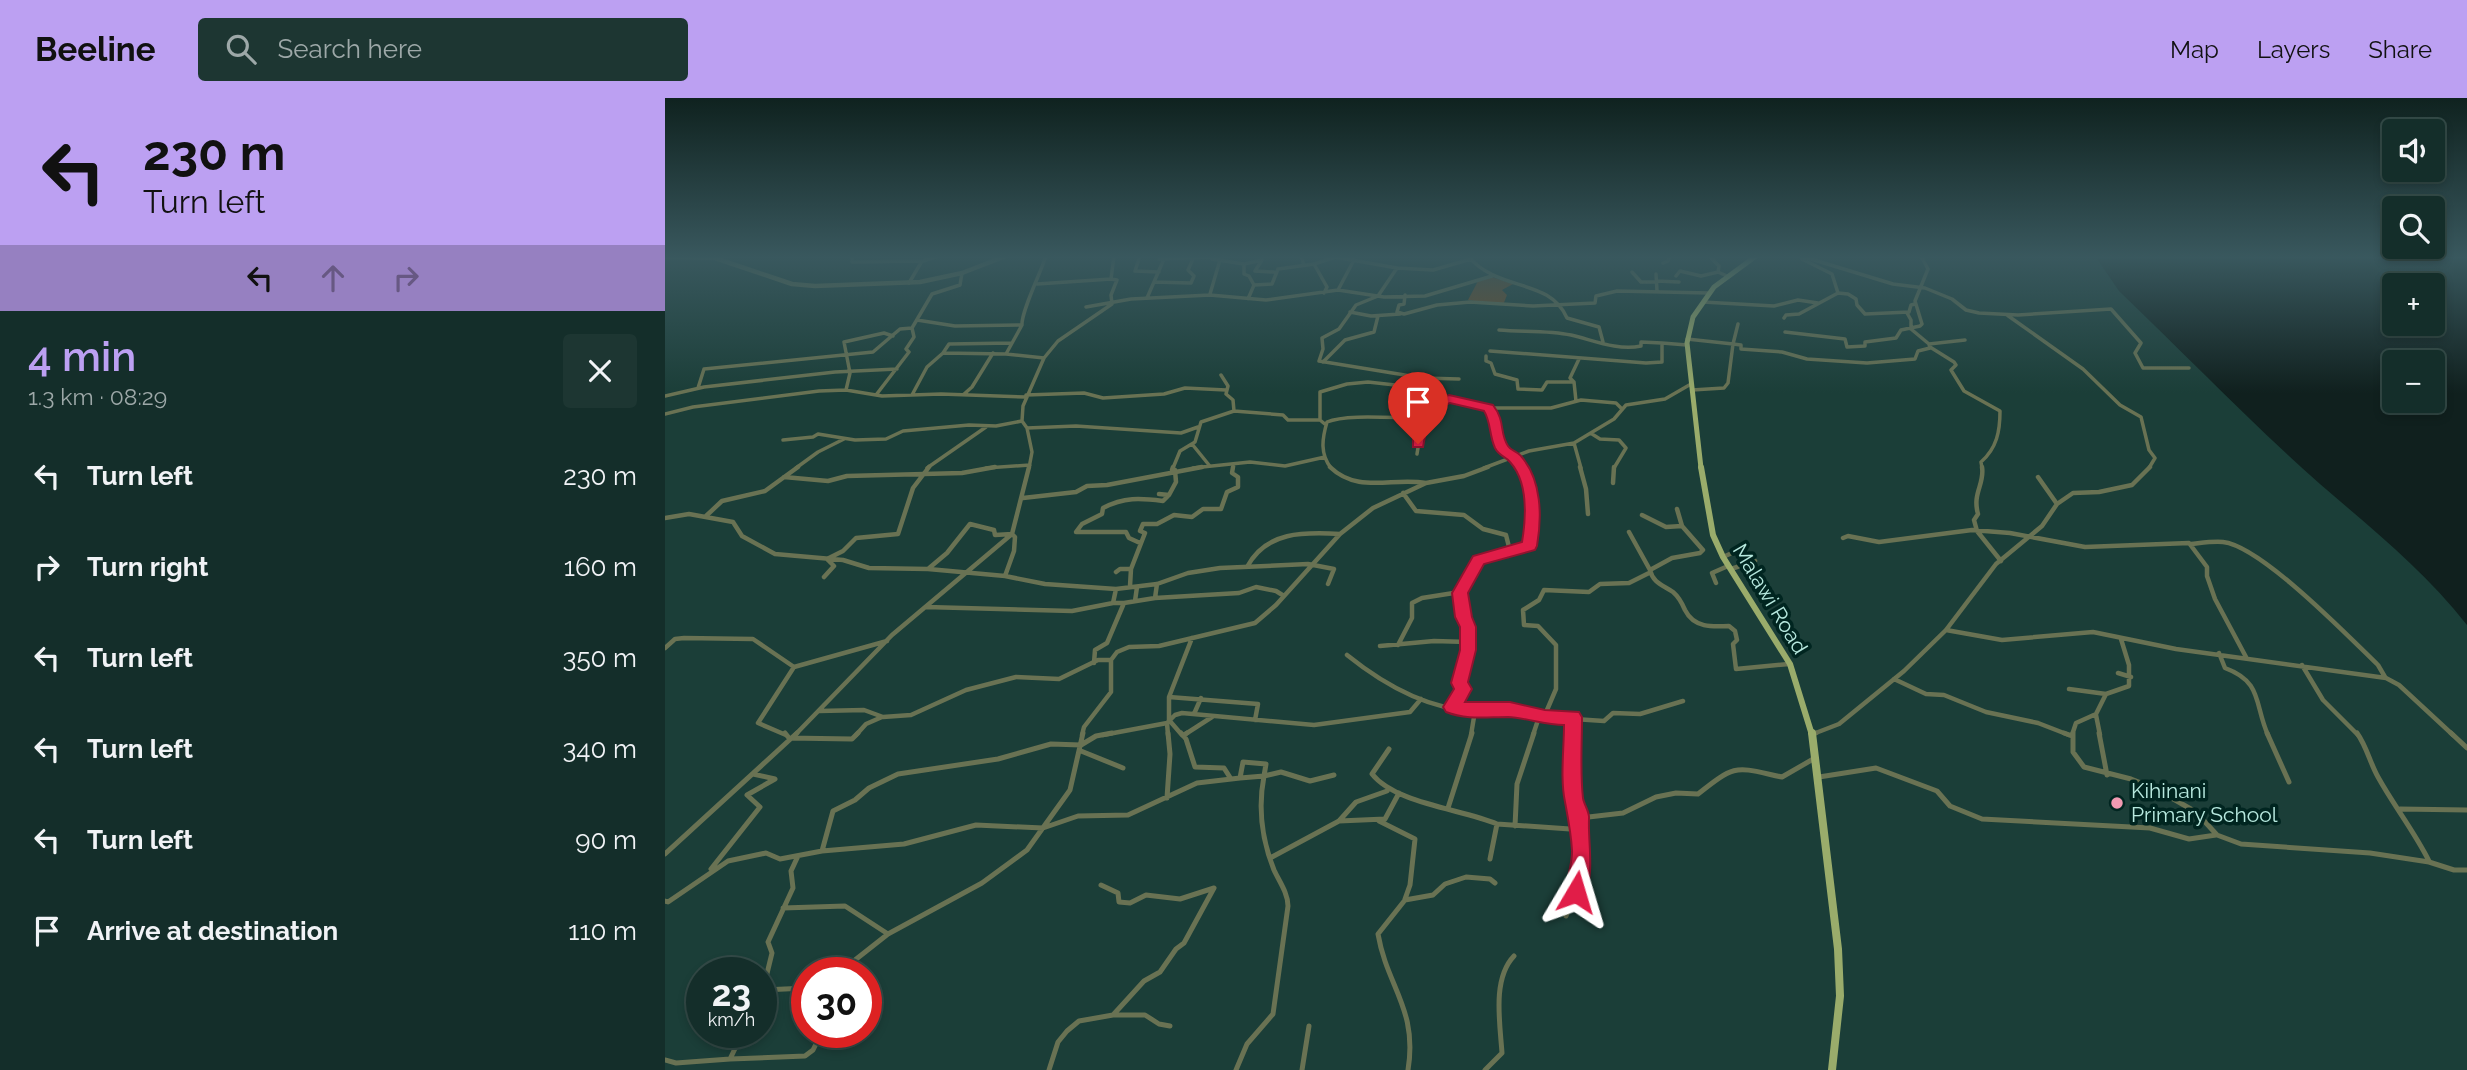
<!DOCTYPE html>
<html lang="en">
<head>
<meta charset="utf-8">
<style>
	:root { --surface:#142e2a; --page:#1d3632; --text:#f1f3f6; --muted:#9da8a8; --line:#334a47; --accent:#bca0f2 }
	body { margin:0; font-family:Raleway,sans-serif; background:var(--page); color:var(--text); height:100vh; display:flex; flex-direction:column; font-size:26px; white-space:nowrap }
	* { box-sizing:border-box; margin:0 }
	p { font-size:23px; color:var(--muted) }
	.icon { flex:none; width:38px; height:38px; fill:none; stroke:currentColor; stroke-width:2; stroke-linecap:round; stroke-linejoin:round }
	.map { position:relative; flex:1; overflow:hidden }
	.sheet { display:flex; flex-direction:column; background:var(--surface); width:665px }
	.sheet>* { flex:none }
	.hud { background:#bca0f2; color:#111; overflow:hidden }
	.buttons { position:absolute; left:1717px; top:21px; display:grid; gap:14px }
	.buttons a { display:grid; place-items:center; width:63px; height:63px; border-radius:7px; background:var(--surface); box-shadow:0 4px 10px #0003,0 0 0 2px var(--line); font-size:35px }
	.speed { position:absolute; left:21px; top:859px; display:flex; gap:14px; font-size:35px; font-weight:700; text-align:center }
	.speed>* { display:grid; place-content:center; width:91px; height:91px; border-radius:50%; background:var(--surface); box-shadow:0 4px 10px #0003,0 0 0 2px var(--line); line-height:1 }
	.speed small { font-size:18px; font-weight:400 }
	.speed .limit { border:10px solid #d22; background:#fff; color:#111 }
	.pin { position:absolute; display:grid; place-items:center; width:60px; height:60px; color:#fff; margin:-72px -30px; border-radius:50% 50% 50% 0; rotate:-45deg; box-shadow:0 0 7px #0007 }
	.pin .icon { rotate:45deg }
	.me { position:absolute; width:77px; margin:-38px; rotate:7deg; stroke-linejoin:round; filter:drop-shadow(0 0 5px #0008) }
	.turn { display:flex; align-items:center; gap:24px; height:147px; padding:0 28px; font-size:32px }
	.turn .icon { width:91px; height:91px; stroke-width:2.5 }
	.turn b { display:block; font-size:49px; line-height:60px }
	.lanes { display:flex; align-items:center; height:66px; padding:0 28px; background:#0003; justify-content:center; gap:35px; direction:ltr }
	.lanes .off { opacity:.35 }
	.round { display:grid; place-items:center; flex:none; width:74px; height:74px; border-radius:7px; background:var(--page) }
	.headline { display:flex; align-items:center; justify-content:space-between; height:119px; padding:0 28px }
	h1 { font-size:42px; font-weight:600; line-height:52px; color:var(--accent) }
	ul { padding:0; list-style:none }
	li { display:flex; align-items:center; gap:21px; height:91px; padding:0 28px }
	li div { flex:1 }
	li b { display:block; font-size:26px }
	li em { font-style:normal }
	header { display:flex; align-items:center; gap:42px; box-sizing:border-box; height:98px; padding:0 35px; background:var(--accent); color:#111 }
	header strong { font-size:33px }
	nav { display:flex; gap:38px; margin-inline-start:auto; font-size:24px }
	.search { width:490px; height:63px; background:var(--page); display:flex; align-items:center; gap:18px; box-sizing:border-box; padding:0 24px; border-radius:7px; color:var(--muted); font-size:26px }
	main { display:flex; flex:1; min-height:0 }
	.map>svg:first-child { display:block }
</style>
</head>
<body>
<header>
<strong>Beeline</strong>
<div class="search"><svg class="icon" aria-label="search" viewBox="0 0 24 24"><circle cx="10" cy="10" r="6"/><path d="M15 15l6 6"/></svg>Search here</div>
<nav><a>Map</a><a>Layers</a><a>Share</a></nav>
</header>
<main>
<section class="sheet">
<div class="hud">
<div class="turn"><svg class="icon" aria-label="left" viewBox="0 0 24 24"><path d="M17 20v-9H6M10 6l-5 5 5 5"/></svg><div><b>230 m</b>Turn left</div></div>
<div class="lanes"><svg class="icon" aria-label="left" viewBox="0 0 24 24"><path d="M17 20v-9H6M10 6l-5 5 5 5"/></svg><svg class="icon off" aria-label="ahead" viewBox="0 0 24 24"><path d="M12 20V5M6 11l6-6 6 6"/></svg><svg class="icon off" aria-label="right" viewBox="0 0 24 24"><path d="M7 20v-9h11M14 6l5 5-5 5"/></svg></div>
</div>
<div class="headline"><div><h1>4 min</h1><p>1.3 km · 08:29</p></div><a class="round"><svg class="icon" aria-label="close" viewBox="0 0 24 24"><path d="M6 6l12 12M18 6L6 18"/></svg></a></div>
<ul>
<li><svg class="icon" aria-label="left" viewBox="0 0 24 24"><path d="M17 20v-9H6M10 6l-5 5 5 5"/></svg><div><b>Turn left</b></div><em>230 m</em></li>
<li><svg class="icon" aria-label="right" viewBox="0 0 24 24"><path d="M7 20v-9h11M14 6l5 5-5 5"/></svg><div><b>Turn right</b></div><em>160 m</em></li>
<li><svg class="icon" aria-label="left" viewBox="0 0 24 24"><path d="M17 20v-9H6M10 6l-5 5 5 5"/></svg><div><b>Turn left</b></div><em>350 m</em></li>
<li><svg class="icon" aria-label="left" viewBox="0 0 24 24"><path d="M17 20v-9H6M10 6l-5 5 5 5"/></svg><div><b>Turn left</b></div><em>340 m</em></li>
<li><svg class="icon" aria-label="left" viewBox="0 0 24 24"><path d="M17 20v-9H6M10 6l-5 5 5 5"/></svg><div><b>Turn left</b></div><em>90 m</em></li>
<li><svg class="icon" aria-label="arrive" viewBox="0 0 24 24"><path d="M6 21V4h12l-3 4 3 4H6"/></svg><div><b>Arrive at destination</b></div><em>110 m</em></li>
</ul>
</section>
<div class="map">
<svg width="1802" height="972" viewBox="0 0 1802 972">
	<rect width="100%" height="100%" fill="#1b3e38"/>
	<path fill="#784b1f" d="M827,179L848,186L837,192L842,197L838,207L803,202L813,183Z"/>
	<path fill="#10201e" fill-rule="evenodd" d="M1430,158H1802V527C1759,472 1707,431 1655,386C1586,325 1521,257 1454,193ZM1729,187H1768V226H1729ZM1729,264H1768V303H1729Z"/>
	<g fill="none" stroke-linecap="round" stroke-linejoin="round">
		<path stroke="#697253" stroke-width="3.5" d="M187,158V164L258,163L273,158
			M475,158L470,173L494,174
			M495,158L494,161L547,159
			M636,158L639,167
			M803,158C834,195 884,179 902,220L934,229L938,244
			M1044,158L1054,168L1053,174L1062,178
			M1136,158L1228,186L1260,190L1287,201L1301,212L1314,215L1353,217L1446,211L1476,245L1470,255L1478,270H1524
			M670,159L732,170L713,198L691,207L674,231L657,240L658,251L654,263L758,280L794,281
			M547,161L579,166V176L584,178L589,187
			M998,165L1003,163L1005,158
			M579,166L597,162L590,173L609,174
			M649,166L662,189L659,195
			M732,170L768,172L806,161
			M967,174L976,184H991
			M991,176L992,193
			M1011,178L1015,173L1036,178L1053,174
			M992,183L1014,184
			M489,184L526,185L529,178L523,172L528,161
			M244,185L257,163
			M372,186L446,181L449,158
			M673,192L689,162
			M1173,195L1183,196L1191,201L1192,207L1200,216L1244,214L1246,207L1250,206
			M545,196L555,162
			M740,197L739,206L734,207L732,214L739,216L772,207L805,204L868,208L930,205L931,198L952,193L1044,195
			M482,200L499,161
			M583,201L589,187L607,186L613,171L649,166L671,159
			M1038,204L1109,208L1133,202L1153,205
			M421,209L466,201L545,197L601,202L673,192L719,199L760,198L827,178
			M685,214L706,218L735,216
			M1242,215L1246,222V231L1264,246
			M1342,217L1418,271L1455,307L1476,319L1484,352L1490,360L1484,370
			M1119,220L1121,217L1134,216L1173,195L1167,176L1137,161
			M252,222L290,228L357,227L341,256
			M357,227C356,214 376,174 381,158
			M834,232C857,234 884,232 906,237C928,242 952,253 976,248V244L997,245
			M1120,234L1180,241L1182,249L1200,248V244L1231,240L1236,232L1255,228L1257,226L1250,203L1263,171L1256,158
			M1022,241L1068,246L1073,226
			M1265,249L1289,264L1291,267L1286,272L1299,293L1335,313C1335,333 1332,350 1316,364L1317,370
			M825,253L981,265L997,264V245L1022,247
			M278,255L284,246L347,245
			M821,258V263L826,265L830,276L852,282L853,291L877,292L882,284H909
			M379,260L393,243L447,206L446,197L452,182L446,181
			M658,264L680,242L709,234L713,218
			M33,290L39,271L208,254L235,231L247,230L267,196L295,187L297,175
			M181,292L185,275L179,244L219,235L228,238
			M1027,292L1059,290L1063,285L1068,246L1076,247V251L1117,254L1142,261L1202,265L1250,261L1253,253L1265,250L1264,246L1300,242
			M211,297L244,254L241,251L249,239L247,230
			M247,297L262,269L278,255L341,256L379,260L358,308L357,323L362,330L367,354L364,370
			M298,297L307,289L328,255
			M361,297L419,295L438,300L499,296L520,290L561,292
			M0,298L39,289L170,274L232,271
			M911,303L909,284L905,280L914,261
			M823,310C832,323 830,344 839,354C846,362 850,360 856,370
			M569,313L618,317L623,322H655
			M0,316L28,309L154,293L181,292L217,298L276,296L361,299
			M661,327L655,322V294L682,286L703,284L766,291L767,297L823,310H886L916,302L951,305L956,310
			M362,330L411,328L516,335L533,329
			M927,336L935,341L954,342L961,350L949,370
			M118,342L148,339L153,336L190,342L221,341L238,333L304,327L331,328L357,323
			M909,345L916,370
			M527,346L544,367
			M752,356C755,334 760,313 780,301
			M131,370L153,354L179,341
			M262,370L321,329
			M321,370L365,367
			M508,370L515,353L530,344L536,324L569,313L568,302L561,296L563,288L556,277
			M528,370L585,364L620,368L660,359
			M568,370L569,366
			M666,370C655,356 657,341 662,324C682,315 737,321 763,320
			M819,370L864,353L909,345L949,321L961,307L1000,301L1026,286"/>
		<path stroke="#697253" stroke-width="4.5" d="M665,369C693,396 727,379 761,385
			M915,369L921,391L923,416
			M1317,369C1320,386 1307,395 1313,416L1309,422L1312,433L1336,463
			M507,372L508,369
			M119,379L163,383L182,378L297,375L330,369
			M1373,379L1392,406
			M948,385L949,369
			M738,395L751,413L799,417L818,431L841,437L845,453
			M504,397L511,384L510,372
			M358,400L411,394L422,388L442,387L537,369
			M1012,411L1017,428L1038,452L1035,455L1007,460L985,472C988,485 998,487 1008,494C1014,499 1017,505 1020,512C1029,530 1047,529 1064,528L1070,533L1072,542L1068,546L1071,571L1124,566
			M977,417L1001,429L1017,428
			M41,418L57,403L100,393L133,369
			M0,420L24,416L68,424L77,438L110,456L178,462L204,470L263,471
			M305,426L329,432L330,437L347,436L350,439L349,453L340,478L263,471L282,455Z
			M964,434L985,472
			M1178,440L1183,438L1214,444L1307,432L1345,435L1420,449L1524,445L1542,469V478L1550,501L1581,559
			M475,445L464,440L461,434H411L417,426L437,416L438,410C459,399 475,400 498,403L504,397L494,396
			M1526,446C1536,445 1548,443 1558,444C1596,448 1683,538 1713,567L1720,579
			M1058,459L1076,451L1090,463L1066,471
			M582,469C601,433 639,434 675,436
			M451,474L455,471H466
			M984,475L964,485L935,486L924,494L879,492L874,502L858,512L859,527L873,528L891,547V591L879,619L939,623L948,615L975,616L1018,603
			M340,478L380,486L451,491
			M159,479L169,468L162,461L178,453L191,440L233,436L248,390L264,369
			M1051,485L1047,475L1063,468
			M492,486L490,500L574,495L591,489L611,493L619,498
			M465,488L466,471L480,435L475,433L478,426H492L509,417L527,419L538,411H556L562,394L573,389V379L567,375L568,369
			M470,503L472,489
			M459,505L490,500
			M261,509L407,513L448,505L451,491L492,486L523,475L555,470L643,466L669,471L663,486
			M1281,532L1337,542L1428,534L1511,551L1721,580L1734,587L1788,637
			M733,547L747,520V505L757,500L795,494L814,462L864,448C870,423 868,392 855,369
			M715,548L769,543L803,544
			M0,550L10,541L19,540L88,541L129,569
			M1554,555L1560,570C1598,584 1589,606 1603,637
			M682,557C718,586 762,611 809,613C832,614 850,611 873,619
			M429,565L430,552L442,545L459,505H448
			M1637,567L1658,602L1693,637
			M1453,575L1466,579
			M1229,581L1261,596L1279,597L1321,614L1373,625L1404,637
			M1404,591L1441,596
			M504,599L593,606L590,622
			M787,609L798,591L794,585L804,542L795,494
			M154,613L199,612L218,619L246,617L301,592L351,579L394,581L433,562H446
			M529,616L536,600
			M1431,617L1435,637
			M908,619V637
			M1148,636L1174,626L1239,573L1281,532L1331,466L1377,428L1392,406L1408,395L1434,394L1467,387L1485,369
			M121,637L93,625L129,569L222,543
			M130,637L227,537L347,436L364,369
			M191,637L201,626L217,619
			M417,637L419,629L446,594V562L452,554L464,549L494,548L590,525L611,507L675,436L708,410L761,385L799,378L823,369
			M438,637L502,625
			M503,637L502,625L510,617L517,615L649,627L745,614L756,601
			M517,637L504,622V599L527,540
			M519,637L547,619
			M806,637L810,613
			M868,637L874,619
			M1407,637L1411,625L1431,616L1441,596L1464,588V567L1456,541"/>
		<path stroke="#697253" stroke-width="5" d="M120,635L124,640
			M447,635L431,638L416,647L386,646L333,661L233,676L204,690L190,702L168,713L157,753L239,746L311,727L378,730L413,718L463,717L532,685L575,680
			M516,635L521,641L530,669L559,670L566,681
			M908,635L909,703L915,720
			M1399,635L1407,638
			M1408,635V654L1419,669L1466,681L1491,691L1531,714L1552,737L1576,746L1705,755L1764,764L1789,772H1802
			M1434,635L1442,677
			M1602,635L1624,684
			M1692,635C1702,649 1705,665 1713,679C1729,708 1749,733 1764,763
			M1786,635L1802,650
			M1148,636L1151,635
			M519,637L522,635
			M124,640L187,641L193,635
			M724,651L707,676C731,706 797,711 832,726
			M416,653L458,670
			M578,664L601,666L599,678L575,680Z
			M1154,679L1211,670L1272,693L1285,708L1317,721L1485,730L1524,741L1551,737
			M502,700L505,656L503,635
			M783,710L807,635
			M1735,711L1802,712
			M674,723L720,721L734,695
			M714,723L750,741L745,787L740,801
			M850,728L852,686L869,635
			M0,756L132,635
			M607,759L674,723L691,704L722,693
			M825,761L832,726L905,731L912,727L915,720L958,715L991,699L1011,695L1033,696C1072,665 1070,669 1117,679L1150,660
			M46,771L95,709L82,697L110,681L88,676
			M0,803L3,804L63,763L101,755L115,761L157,753
			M118,810L180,808L223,836
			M901,818C914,788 919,759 912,727
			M180,875L190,862L223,836L317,785L362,752L405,692L418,635
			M98,892L107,855L103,844L128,790L126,773L133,758
			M96,896L98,892L142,890
			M449,917H480L494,926L505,928
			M65,961L140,958L148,952L157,934
			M0,962L11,965L65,961L78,934
			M384,972L393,944L402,933L414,923L448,917L479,883L495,874L511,851L519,845L549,790L515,801L481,797L465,805L454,804L453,795L436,787
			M571,972L582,946L608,916L623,808C623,795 614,783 609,772C597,742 593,709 599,678L616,674L645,683L669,677
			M637,972L644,928
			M743,972C753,911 722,889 713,836L740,802L768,797L780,786L801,779L825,781L830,785
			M820,972L837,955C835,925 827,881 849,858"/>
		<path stroke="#697253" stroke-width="4.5" d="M0,159L50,160L127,186L150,188L255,184L297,175L341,158"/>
		<path stroke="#9aac6b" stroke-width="5" d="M1036,370L1022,245L1028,219L1049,189L1091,158"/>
		<path stroke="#9aac6b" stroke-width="6" d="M1036,369L1048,437L1058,459L1125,566L1147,637"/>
		<path stroke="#9aac6b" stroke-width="8" d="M1147,635L1173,851L1175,898L1167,972"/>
	</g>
	<linearGradient id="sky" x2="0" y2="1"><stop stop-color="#0f221f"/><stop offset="0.54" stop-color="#39585e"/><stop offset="1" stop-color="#39585e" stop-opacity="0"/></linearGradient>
	<rect width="1802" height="295" fill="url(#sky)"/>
	<path fill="#e11d48" stroke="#92132f" stroke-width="2" d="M784,297L828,307C841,324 834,334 843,348C846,353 852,353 856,358C877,382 877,419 872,448L870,452L819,466L803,495L807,519L811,529V552L803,584L807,591L800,604H845L880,612L914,614L917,619C917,646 915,674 918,700C919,707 925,714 924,721C923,747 930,775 919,800L911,803L904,800C898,785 908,768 907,752C906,735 903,720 900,704C895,680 899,651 899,627C880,627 862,620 843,619C821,619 801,622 781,614L778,609L789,591L786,585L795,552V529L790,519L787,495L808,458L857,444C861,420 863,384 845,364C840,358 834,358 830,350C824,337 826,324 819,313L785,305L777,308L761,333L758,349H748V333L767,302Z"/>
	<circle fill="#f19ab2" stroke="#002520" stroke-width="2.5" cx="1452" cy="705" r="7"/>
	<g text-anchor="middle" stroke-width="7" stroke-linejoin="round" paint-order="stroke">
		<g font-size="21" fill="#b7e9df" stroke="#002520">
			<text transform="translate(1105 501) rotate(59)" y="7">Malawi Road</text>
		</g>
		<g font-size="21" fill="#b7e9df" stroke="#002520" text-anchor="start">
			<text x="1466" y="700">Kihinani<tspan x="1466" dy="24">Primary School</tspan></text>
		</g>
	</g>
</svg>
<div class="buttons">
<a><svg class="icon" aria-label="sound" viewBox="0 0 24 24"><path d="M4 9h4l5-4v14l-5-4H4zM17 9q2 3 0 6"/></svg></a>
<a><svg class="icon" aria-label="search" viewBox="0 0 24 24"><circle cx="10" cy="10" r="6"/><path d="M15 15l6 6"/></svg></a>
<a>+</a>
<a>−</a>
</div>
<div class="speed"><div>23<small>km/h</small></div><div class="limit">30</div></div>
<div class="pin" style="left:753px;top:346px;background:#d93025"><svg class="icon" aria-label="arrive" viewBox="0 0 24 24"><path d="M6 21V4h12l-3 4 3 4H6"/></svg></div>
<svg class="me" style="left:911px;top:794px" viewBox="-20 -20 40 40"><path d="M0-17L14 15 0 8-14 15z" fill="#e11d48" stroke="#fff" stroke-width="4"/></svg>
</div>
</main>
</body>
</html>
